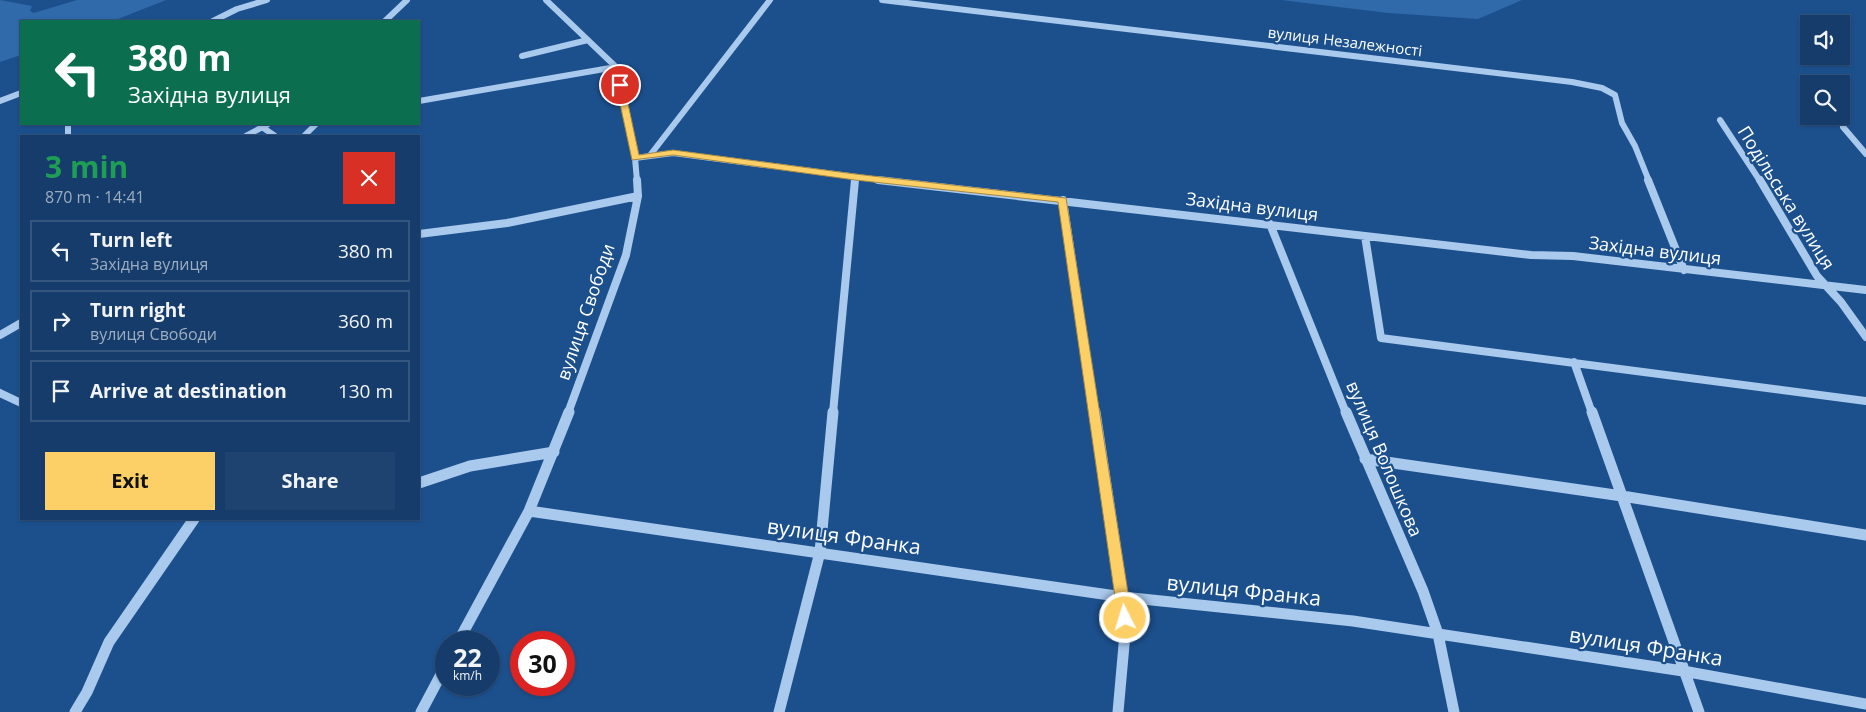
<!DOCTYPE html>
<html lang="en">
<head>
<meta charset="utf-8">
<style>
	:root { --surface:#153c6a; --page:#1e4370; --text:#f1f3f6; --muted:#9dadc1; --line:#34567e; --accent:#fdcf67 }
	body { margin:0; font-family:"Open Sans",sans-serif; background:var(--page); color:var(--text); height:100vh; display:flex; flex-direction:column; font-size:19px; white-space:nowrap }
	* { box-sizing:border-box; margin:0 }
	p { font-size:16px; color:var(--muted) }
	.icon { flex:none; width:28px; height:28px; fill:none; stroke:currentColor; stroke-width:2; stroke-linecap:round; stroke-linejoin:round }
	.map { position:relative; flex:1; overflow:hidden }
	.panel { position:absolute; left:20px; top:135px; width:400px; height:385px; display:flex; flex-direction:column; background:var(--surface); border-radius:0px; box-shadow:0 1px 4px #0004,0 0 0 1px var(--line) }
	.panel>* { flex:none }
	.top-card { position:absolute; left:20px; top:20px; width:400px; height:105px; border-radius:0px; box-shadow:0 1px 4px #0004,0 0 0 1px var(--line); background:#0b6e4f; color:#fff; overflow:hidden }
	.controls { position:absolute; left:1800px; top:15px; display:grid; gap:10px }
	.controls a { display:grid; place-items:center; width:50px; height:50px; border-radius:0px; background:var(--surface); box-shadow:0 1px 4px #0004,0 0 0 1px var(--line); font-size:25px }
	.speed { position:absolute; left:435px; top:631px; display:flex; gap:10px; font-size:25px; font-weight:700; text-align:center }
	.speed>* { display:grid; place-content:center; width:65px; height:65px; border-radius:50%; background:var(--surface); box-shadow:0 1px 4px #0004,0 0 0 1px var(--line); line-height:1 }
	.speed small { font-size:12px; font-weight:400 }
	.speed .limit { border:8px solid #d22; background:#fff; color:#111 }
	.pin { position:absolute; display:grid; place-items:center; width:42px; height:42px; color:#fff; margin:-21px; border:2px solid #fff; border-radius:50%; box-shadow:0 1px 5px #0007 }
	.me { position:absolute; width:55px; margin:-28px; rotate:355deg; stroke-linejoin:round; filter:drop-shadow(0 0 4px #0008) }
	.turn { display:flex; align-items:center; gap:18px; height:105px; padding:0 25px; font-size:22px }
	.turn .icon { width:65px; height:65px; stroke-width:2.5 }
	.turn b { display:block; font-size:35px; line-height:42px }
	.round { display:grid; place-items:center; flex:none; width:52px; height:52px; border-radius:0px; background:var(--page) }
	.summary { display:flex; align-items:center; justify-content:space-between; height:85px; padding:0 25px }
	h1 { font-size:30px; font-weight:700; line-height:38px; color:#1e9e55 }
	.button { display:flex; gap:10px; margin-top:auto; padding:10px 25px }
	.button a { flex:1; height:58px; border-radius:0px; background:var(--accent); color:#111; font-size:20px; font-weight:700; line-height:58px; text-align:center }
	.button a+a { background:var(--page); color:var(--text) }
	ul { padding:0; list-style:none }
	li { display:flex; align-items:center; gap:15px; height:62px; margin:0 10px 8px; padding:0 15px; border:2px solid var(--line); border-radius:0px }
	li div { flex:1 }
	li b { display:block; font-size:19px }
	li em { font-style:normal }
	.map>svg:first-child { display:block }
</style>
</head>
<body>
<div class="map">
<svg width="1866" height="712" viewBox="0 0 1866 712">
	<rect width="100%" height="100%" fill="#1c508d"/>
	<path fill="#306aaa" d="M0,0L32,6L30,11L34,13L77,0H166L113,21H21V55L0,62Z
		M1281,0H1522L1478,19L1388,13Z"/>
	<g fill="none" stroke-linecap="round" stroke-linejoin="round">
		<path stroke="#a9c9ed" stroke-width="6" d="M546,0L616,67L635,158L637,181
			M882,0L1572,82L1602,88L1615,95L1622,123L1635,146L1649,181
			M213,21L237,9L267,0
			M385,21L407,0
			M522,56L588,40
			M0,101L21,93
			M419,101L616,67
			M1720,120L1760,181
			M68,124V136
			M262,127L275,136
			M1843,127L1866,154
			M246,136L268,124
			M304,136L316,124
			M651,154L770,0
			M635,158L673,153L888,181
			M855,181V177"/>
		<path stroke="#a9c9ed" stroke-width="8" d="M878,180L1531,255L1573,256L1866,290
			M1648,180L1684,270
			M1760,180L1817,276L1841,302L1866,337
			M1063,200L1095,413
			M1270,224L1346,413
			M419,234L507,223L638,196
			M1365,236L1381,338L1866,401
			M0,335L21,323
			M1574,362L1592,413
			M0,393L21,403
			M568,413L626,255L638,196L637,180
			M833,413L855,180"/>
		<path stroke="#a9c9ed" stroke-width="11" d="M1095,412L1123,597L1125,634L1118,712
			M1346,412L1423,591L1438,634L1454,712
			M1592,412L1699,712
			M1365,459L1622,496L1866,535
			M419,483L470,466L554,452
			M529,511L1123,597L1353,621L1683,671L1866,704
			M458,642L529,511L569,412
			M75,712L87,692L109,642L194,519
			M421,712L446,665
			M779,712L820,552L833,412"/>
	</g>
	<path fill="#fdcf67" stroke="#a48743" d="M620,83L624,85L639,155L673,150L855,174L1066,198L1132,618L1130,622L1125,624L1120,622L1118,618L1058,202L855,180L673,155L632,160L616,85Z"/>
	<g text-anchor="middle" stroke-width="4.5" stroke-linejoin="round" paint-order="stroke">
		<g font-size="15" fill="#fff" stroke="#1c508d">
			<text transform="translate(1345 42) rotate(7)" y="5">вулиця Незалежності</text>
		</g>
		<g font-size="18" fill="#fff" stroke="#1c508d">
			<text transform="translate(1786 198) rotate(58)" y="6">Подільська вулиця</text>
			<text transform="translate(1252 207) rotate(7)" y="6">Західна вулиця</text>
			<text transform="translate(1655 251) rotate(7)" y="6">Західна вулиця</text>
			<text transform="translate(586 312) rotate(-71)" y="6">вулиця Свободи</text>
			<text transform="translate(1384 459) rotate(67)" y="6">вулиця Волошкова</text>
		</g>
		<g font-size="21" fill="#fff" stroke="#1c508d">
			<text transform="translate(844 537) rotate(8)" y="7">вулиця Франка</text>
			<text transform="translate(1244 591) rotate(6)" y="7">вулиця Франка</text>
			<text transform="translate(1646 647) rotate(9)" y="7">вулиця Франка</text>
		</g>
	</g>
</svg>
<div class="controls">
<a><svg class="icon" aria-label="sound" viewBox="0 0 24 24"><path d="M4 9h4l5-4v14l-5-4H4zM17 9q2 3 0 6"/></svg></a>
<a><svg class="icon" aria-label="search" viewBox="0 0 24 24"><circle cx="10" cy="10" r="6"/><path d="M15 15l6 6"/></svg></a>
</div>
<div class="speed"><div>22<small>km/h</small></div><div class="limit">30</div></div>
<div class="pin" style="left:620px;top:85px;background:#d93025"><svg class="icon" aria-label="arrive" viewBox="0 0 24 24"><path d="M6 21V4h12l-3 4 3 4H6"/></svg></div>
<svg class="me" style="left:1125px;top:618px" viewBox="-20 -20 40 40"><circle r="17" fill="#fdcf67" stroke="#fff" stroke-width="3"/><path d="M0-11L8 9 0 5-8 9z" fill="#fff"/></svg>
<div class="top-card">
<div class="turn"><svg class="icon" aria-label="left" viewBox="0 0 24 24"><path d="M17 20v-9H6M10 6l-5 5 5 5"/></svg><div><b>380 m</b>Західна вулиця</div></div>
</div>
<section class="panel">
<div class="summary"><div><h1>3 min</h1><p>870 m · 14:41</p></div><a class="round" style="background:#d93025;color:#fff"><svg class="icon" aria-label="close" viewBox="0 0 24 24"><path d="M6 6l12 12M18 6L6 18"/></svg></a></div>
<ul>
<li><svg class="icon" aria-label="left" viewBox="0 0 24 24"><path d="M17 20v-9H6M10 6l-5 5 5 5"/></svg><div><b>Turn left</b><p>Західна вулиця</p></div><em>380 m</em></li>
<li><svg class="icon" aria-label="right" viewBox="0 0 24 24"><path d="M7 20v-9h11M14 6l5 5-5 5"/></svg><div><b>Turn right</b><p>вулиця Свободи</p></div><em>360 m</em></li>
<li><svg class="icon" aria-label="arrive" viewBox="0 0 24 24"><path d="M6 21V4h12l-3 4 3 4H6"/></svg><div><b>Arrive at destination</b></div><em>130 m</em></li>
</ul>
<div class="button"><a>Exit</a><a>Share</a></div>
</section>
</div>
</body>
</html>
